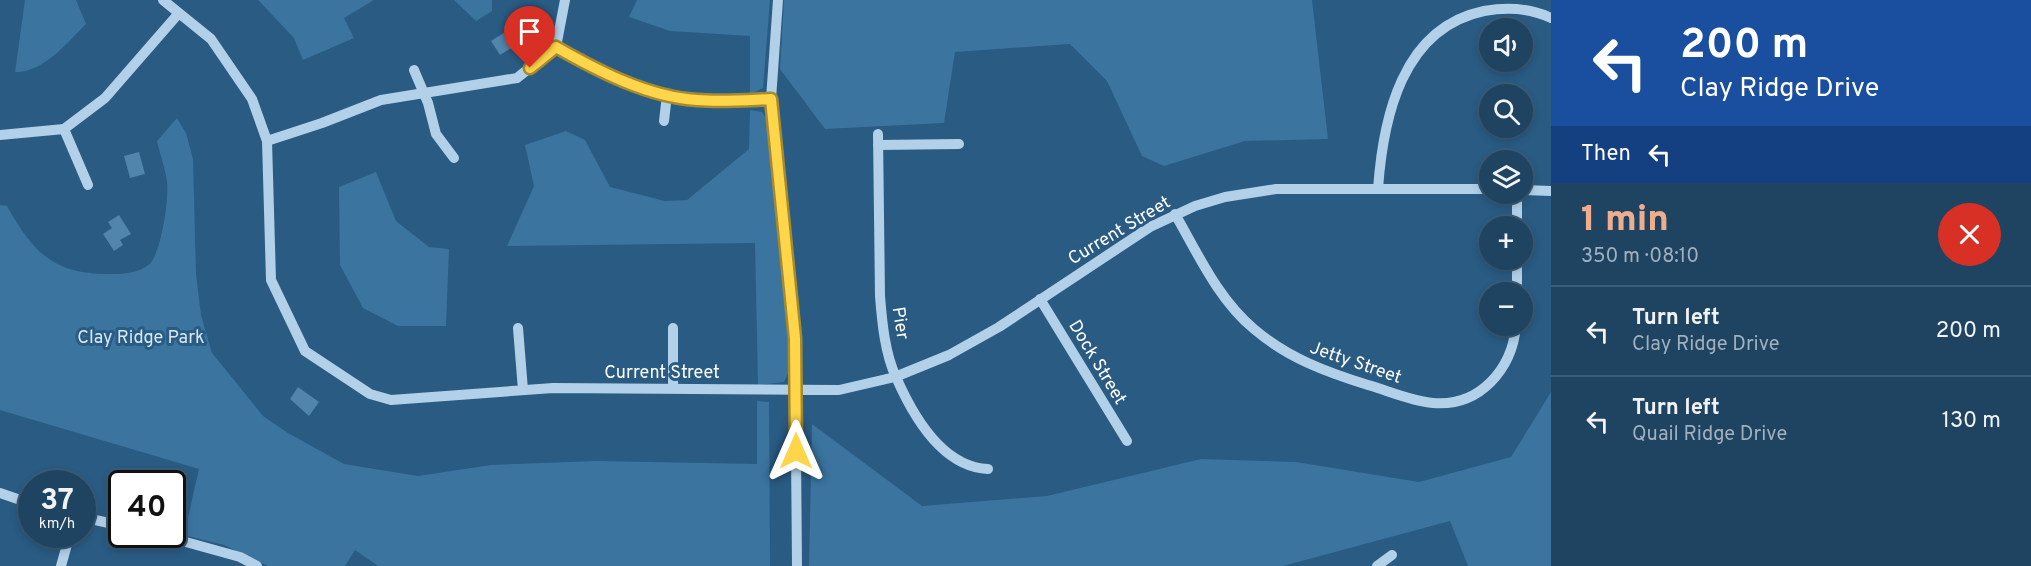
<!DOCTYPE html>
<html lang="en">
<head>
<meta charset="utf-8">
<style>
	:root { --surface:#1f4462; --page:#274b68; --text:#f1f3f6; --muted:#a1b0be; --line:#3c5c77; --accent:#eead8d }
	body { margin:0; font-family:Overpass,sans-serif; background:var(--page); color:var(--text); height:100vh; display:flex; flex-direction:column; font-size:22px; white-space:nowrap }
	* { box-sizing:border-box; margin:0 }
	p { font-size:20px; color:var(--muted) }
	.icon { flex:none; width:33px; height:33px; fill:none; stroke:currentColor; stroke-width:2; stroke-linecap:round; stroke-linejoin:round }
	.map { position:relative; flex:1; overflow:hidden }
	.drawer { display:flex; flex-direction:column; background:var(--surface); width:480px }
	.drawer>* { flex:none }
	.hud { background:#1a4fa0; color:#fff; overflow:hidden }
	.tools { position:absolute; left:1479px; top:18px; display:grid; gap:12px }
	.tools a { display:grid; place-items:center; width:54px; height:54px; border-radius:50%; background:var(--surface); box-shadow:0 3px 9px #0003,0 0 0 2px var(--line); font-size:30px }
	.speed { position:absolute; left:18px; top:470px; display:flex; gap:12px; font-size:30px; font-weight:700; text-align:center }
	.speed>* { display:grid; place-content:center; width:78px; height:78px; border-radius:50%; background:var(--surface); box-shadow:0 3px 9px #0003,0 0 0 2px var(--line); line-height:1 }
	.speed small { font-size:15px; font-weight:400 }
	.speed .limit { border:3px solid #111; border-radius:9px; background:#fff; color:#111 }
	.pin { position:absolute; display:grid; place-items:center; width:51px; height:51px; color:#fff; margin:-62px -26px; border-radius:50% 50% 50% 0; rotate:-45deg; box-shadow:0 0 6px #0007 }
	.pin .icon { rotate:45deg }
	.me { position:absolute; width:66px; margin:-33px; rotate:0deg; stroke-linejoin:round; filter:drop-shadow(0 0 4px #0008) }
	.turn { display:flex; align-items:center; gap:21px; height:126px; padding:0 30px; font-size:27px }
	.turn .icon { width:78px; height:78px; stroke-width:2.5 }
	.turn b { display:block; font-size:42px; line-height:51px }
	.then { display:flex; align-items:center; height:57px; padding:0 30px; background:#0003; gap:12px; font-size:22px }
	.round { display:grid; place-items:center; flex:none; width:63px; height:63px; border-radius:32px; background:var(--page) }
	.overview { display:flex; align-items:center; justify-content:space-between; height:102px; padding:0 30px }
	h1 { font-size:36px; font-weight:800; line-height:45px; color:var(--accent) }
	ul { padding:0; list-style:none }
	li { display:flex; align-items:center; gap:18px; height:90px; padding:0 30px; border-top:2px solid var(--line) }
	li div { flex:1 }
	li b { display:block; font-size:22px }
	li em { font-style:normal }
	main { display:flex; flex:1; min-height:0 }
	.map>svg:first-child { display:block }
</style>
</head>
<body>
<main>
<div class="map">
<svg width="1551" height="566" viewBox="0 0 1551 566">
	<rect width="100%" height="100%" fill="#295b83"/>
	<path fill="#3a749f" d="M25,0H76L86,24C68,42 43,73 15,72Z
		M258,0H374L344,18L354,38L303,60L294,38Z
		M454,0H492V11L476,21Z
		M637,0H770L763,88L750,95V36L670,31L629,17Z
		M784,0H1312L1328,139L1245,141L1164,166L1142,156L1107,81L1070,44L955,52L944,123L825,129L780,69Z
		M750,110L762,112L766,118L791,367L784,382L758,385L755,243L507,246L534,186L525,145L566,131L585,140L610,187L665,201L687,200L749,149Z
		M177,118L186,133L193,159L196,274L201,315L212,353L263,416L288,433L344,464L418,476L491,465L596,461L757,464V401L769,402L770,566H378L355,550L345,566H268L224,545L184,535L199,469L0,410V205L7,206C35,256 56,275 114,274C126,274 144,272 152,261C162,245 169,200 167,181C165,168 160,154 157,141Z
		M376,172L396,221L429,247L449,249L446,326H398L363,308L340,265L339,187Z
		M1551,392V566H1468L1450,521L1283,566H809L812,424L922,506L1047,496L1201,459L1296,462L1419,482L1511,457Z"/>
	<path fill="#5185ab" d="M510,29L519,43L500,55L491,41Z
		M139,152L145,174L130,178L124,156Z
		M119,215L131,234L120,240L123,245L114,251L103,234L112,228L108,222Z
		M298,387L319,402L309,416L290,399Z"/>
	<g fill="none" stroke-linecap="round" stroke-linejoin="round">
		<path stroke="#b2d0e7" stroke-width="10" d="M163,0L211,39L252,99L267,141L271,280L305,351L370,394L391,400L553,388L839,390L895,377L949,355L999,327L1150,227L1195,206L1225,197L1276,189H1490
			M778,0L771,99L795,338L797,566
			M556,47C598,71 648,97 698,100C722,102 747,100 771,99
			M414,70L428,103L436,134L454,158
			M664,121L667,95
			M64,129L88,185
			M878,134L880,296C882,322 885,354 896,377C913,416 942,467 988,469
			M0,135L64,129L105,98L179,13
			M267,141L322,123L381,100L517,78L556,47L565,0
			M878,145L959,144
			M1378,189C1383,118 1402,28 1484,11C1507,7 1530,8 1551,18
			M1522,190L1551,191
			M1517,194V226
			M1175,214C1198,254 1218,299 1254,329C1288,358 1326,372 1368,385C1389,391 1411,401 1433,403C1480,407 1512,369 1516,326
			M1517,260V292
			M1040,299L1127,441
			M518,328L523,390
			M673,388V328
			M0,493L32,504
			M82,517L122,526
			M157,534L240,557L257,566
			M61,566L70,534
			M1377,566L1392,555"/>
	</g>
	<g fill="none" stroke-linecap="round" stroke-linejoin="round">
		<g stroke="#a68a30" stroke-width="15">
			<path id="route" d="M530,68L556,47C598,71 648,97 697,100C722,102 747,100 771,99L795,338L796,451"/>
		</g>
		<use href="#route" stroke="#ffd54a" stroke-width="10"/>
	</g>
	<g text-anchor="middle" stroke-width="6" stroke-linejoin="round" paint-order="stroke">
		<g font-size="18" fill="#fff" stroke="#295b83">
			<text transform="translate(1119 230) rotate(-31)" y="6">Current Street</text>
			<text transform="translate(901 323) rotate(81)" y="6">Pier</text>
			<text transform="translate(1098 362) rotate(59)" y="6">Dock Street</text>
			<text transform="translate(1356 362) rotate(19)" y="6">Jetty Street</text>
			<text x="662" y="378">Current Street</text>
		</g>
		<g font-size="18" fill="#d6e8f6" stroke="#295b83">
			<text x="141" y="343">Clay Ridge Park</text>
		</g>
	</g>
</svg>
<div class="tools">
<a><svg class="icon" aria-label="sound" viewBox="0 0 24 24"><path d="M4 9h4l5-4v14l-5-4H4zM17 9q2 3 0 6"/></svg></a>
<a><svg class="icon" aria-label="search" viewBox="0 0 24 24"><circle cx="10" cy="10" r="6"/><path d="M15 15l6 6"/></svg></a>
<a><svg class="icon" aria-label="layers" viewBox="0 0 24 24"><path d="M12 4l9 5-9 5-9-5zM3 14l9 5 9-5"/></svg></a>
<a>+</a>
<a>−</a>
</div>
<div class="speed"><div>37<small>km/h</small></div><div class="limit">40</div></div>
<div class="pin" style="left:530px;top:68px;background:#d93025"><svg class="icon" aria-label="arrive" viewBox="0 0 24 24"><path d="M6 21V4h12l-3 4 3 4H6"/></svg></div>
<svg class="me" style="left:796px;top:451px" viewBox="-20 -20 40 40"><path d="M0-17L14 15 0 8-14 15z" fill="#ffd54a" stroke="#fff" stroke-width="4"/></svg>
</div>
<section class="drawer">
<div class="hud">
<div class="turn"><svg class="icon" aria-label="left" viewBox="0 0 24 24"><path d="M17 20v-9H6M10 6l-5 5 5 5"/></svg><div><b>200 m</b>Clay Ridge Drive</div></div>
<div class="then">Then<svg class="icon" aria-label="left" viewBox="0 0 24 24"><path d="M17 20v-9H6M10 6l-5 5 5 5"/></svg></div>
</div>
<div class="overview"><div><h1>1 min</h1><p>350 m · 08:10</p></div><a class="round" style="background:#d93025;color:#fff"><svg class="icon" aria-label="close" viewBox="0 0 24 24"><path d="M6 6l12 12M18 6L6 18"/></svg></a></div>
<ul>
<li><svg class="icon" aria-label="left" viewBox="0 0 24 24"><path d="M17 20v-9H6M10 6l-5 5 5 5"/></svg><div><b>Turn left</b><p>Clay Ridge Drive</p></div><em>200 m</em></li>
<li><svg class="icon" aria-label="left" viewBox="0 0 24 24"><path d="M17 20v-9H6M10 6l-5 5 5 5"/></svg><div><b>Turn left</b><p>Quail Ridge Drive</p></div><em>130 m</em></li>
</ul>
</section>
</main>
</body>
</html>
